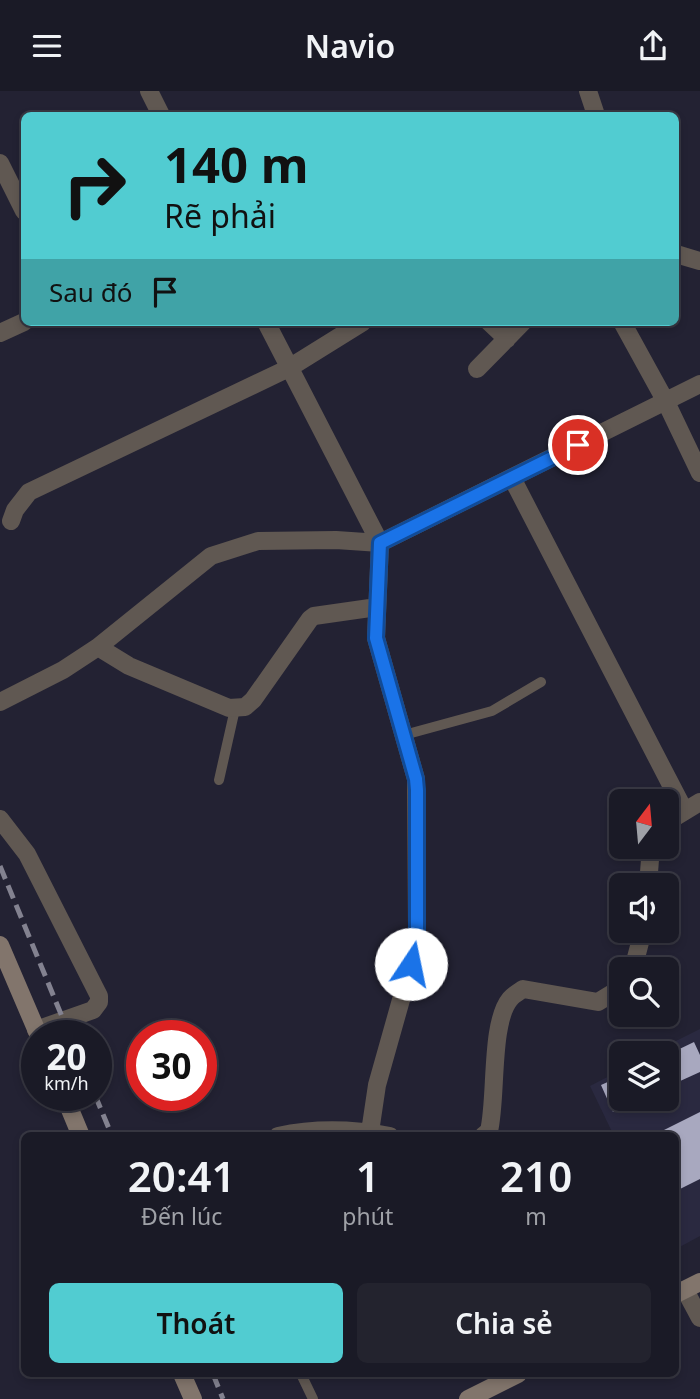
<!DOCTYPE html>
<html lang="vi">
<head>
<meta charset="utf-8">
<style>
	:root { --surface:#1a1a26; --page:#23232e; --text:#f1f3f6; --muted:#9fa1a7; --line:#383843; --accent:#51ccd1 }
	body { margin:0; font-family:"Noto Sans",sans-serif; background:var(--page); color:var(--text); height:100vh; display:flex; flex-direction:column; font-size:26px; white-space:nowrap }
	* { box-sizing:border-box; margin:0 }
	p { font-size:23px; color:var(--muted) }
	.icon { flex:none; width:38px; height:38px; fill:none; stroke:currentColor; stroke-width:2; stroke-linecap:round; stroke-linejoin:round }
	.map { position:relative; flex:1; overflow:hidden }
	.panel { position:absolute; left:21px; top:1041px; width:658px; height:245px; display:flex; flex-direction:column; background:var(--surface); border-radius:10px; box-shadow:0 4px 10px #0003,0 0 0 2px var(--line) }
	.panel>* { flex:none }
	.top-card { position:absolute; left:21px; top:21px; width:658px; height:214px; border-radius:10px; box-shadow:0 4px 10px #0003,0 0 0 2px var(--line); background:#51ccd1; color:#111; overflow:hidden }
	.needle { width:46px; rotate:16deg }
	.tools { position:absolute; left:609px; top:698px; display:grid; gap:14px }
	.tools a { display:grid; place-items:center; width:70px; height:70px; border-radius:10px; background:var(--surface); box-shadow:0 4px 10px #0003,0 0 0 2px var(--line); font-size:35px }
	.speed { position:absolute; left:21px; top:929px; display:flex; gap:14px; font-size:35px; font-weight:700; text-align:center }
	.speed>* { display:grid; place-content:center; width:91px; height:91px; border-radius:50%; background:var(--surface); box-shadow:0 4px 10px #0003,0 0 0 2px var(--line); line-height:1 }
	.speed small { font-size:18px; font-weight:400 }
	.speed .limit { border:10px solid #d22; background:#fff; color:#111 }
	.pin { position:absolute; display:grid; place-items:center; width:60px; height:60px; color:#fff; margin:-30px; border:4px solid #fff; border-radius:50%; box-shadow:0 2px 7px #0007 }
	.me { position:absolute; width:77px; margin:-38px; rotate:11deg; stroke-linejoin:round; filter:drop-shadow(0 0 5px #0008) }
	.turn { display:flex; align-items:center; gap:24px; height:147px; padding:0 28px; font-size:32px }
	.turn .icon { width:91px; height:91px; stroke-width:2.5 }
	.turn b { display:block; font-size:49px; line-height:60px }
	.then { display:flex; align-items:center; height:66px; padding:0 28px; background:#0003; gap:14px; font-size:26px }
	.eta { display:flex; justify-content:space-evenly; align-items:center; height:119px; text-align:center }
	.eta b { font-size:42px; font-weight:600; line-height:49px }
	.button { display:flex; gap:14px; margin-top:auto; padding:14px 28px }
	.button a { flex:1; height:80px; border-radius:10px; background:var(--accent); color:#111; font-size:28px; font-weight:600; line-height:80px; text-align:center }
	.button a+a { background:var(--page); color:var(--text) }
	header { display:flex; justify-content:space-between; align-items:center; height:91px; padding:0 28px; background:var(--surface); font-size:32px; font-weight:600 }
	.map>svg:first-child { display:block }
</style>
</head>
<body>
<header><svg class="icon" aria-label="menu" viewBox="0 0 24 24"><path d="M4 6h16M4 12h16M4 18h16"/></svg>Navio<svg class="icon" aria-label="share" viewBox="0 0 24 24"><path d="M12 15V3M7 8l5-5 5 5M5 13v7h14v-7"/></svg></header>
<div class="map">
<svg width="700" height="1308" viewBox="0 0 700 1308">
	<rect width="100%" height="100%" fill="#232233"/>
	<path fill="#2a2940" d="M700,938V1145L676,1158V1045H614L590,995L621,979V1008H667V962H652Z"/>
	<path fill="#a8a8bf" d="M694,951L700,964V981L667,996V964Z
		M621,985V1008H641L613,1021L601,994Z
		M700,1021V1088L676,1100V1045H652Z"/>
	<g fill="none" stroke-linecap="round" stroke-linejoin="round">
		<path stroke="#605852" stroke-width="10" d="M404,644L492,620L541,591
			M219,689L235,618
			M301,1283L313,1308"/>
		<path stroke="#605852" stroke-width="18" d="M149,0L161,24
			M588,0L596,24
			M0,72L24,120
			M676,163L700,170
			M266,231L380,452L700,293
			M489,231L507,248
			M622,231L666,311L700,382
			M0,242L24,231
			M477,278L523,231
			M512,387L684,719
			M11,430L15,419L29,401L289,277L363,231
			M98,556L129,575L229,617L245,616L253,609L310,528L314,525L377,516
			M0,611L63,579L98,556L211,465L258,450L336,449L380,452L376,547L416,688L417,837V852L377,994L370,1041
			M0,728L27,763L99,905V911L93,919L36,939
			M667,731L700,711
			M648,794L651,756
			M633,878L643,840
			M278,1045C315,1037 353,1038 390,1045
			M483,1045L489,1040C497,1007 490,932 510,908C513,904 519,901 523,898L598,911L621,897
			M685,1199L700,1227"/>
		<path stroke="#82756c" stroke-width="18" d="M0,854L39,945
			M64,1004L81,1045
			M676,1203L700,1191
			M182,1283L193,1308
			M468,1308L518,1283"/>
		<path stroke="#838290" stroke-width="5" stroke-dasharray="14 7" stroke-linecap="butt" d="M0,775L70,945
			M95,1004L112,1045
			M213,1283L223,1308"/>
	</g>
	<g fill="none" stroke-linecap="round" stroke-linejoin="round">
		<g stroke="#114b97" stroke-width="18">
			<path id="route" d="M411,873L417,852V699L416,688L376,547L380,452L578,354"/>
		</g>
		<use href="#route" stroke="#1a73e8" stroke-width="12"/>
	</g>
</svg>
<div class="tools">
<a><svg class="needle" viewBox="-14 -14 28 28"><path d="M0-13l5 13h-10z" fill="#e53935"/><path d="M0 13l5-13h-10z" fill="#9fa1a7"/></svg></a>
<a><svg class="icon" aria-label="sound" viewBox="0 0 24 24"><path d="M4 9h4l5-4v14l-5-4H4zM17 9q2 3 0 6"/></svg></a>
<a><svg class="icon" aria-label="search" viewBox="0 0 24 24"><circle cx="10" cy="10" r="6"/><path d="M15 15l6 6"/></svg></a>
<a><svg class="icon" aria-label="layers" viewBox="0 0 24 24"><path d="M12 4l9 5-9 5-9-5zM3 14l9 5 9-5"/></svg></a>
</div>
<div class="speed"><div>20<small>km/h</small></div><div class="limit">30</div></div>
<div class="pin" style="left:578px;top:354px;background:#d93025"><svg class="icon" aria-label="arrive" viewBox="0 0 24 24"><path d="M6 21V4h12l-3 4 3 4H6"/></svg></div>
<svg class="me" style="left:411px;top:873px" viewBox="-20 -20 40 40"><circle r="19" fill="#fff"/><path d="M0-13L10 11 0 6-10 11z" fill="#1a73e8"/></svg>
<div class="top-card">
<div class="turn"><svg class="icon" aria-label="right" viewBox="0 0 24 24"><path d="M7 20v-9h11M14 6l5 5-5 5"/></svg><div><b>140 m</b>Rẽ phải</div></div>
<div class="then">Sau đó<svg class="icon" aria-label="arrive" viewBox="0 0 24 24"><path d="M6 21V4h12l-3 4 3 4H6"/></svg></div>
</div>
<section class="panel">
<div class="eta">
<div><b>20:41</b><p>Đến lúc</p></div>
<div><b>1</b><p>phút</p></div>
<div><b>210</b><p>m</p></div>
</div>
<div class="button"><a>Thoát</a><a>Chia sẻ</a></div>
</section>
</div>
</body>
</html>
